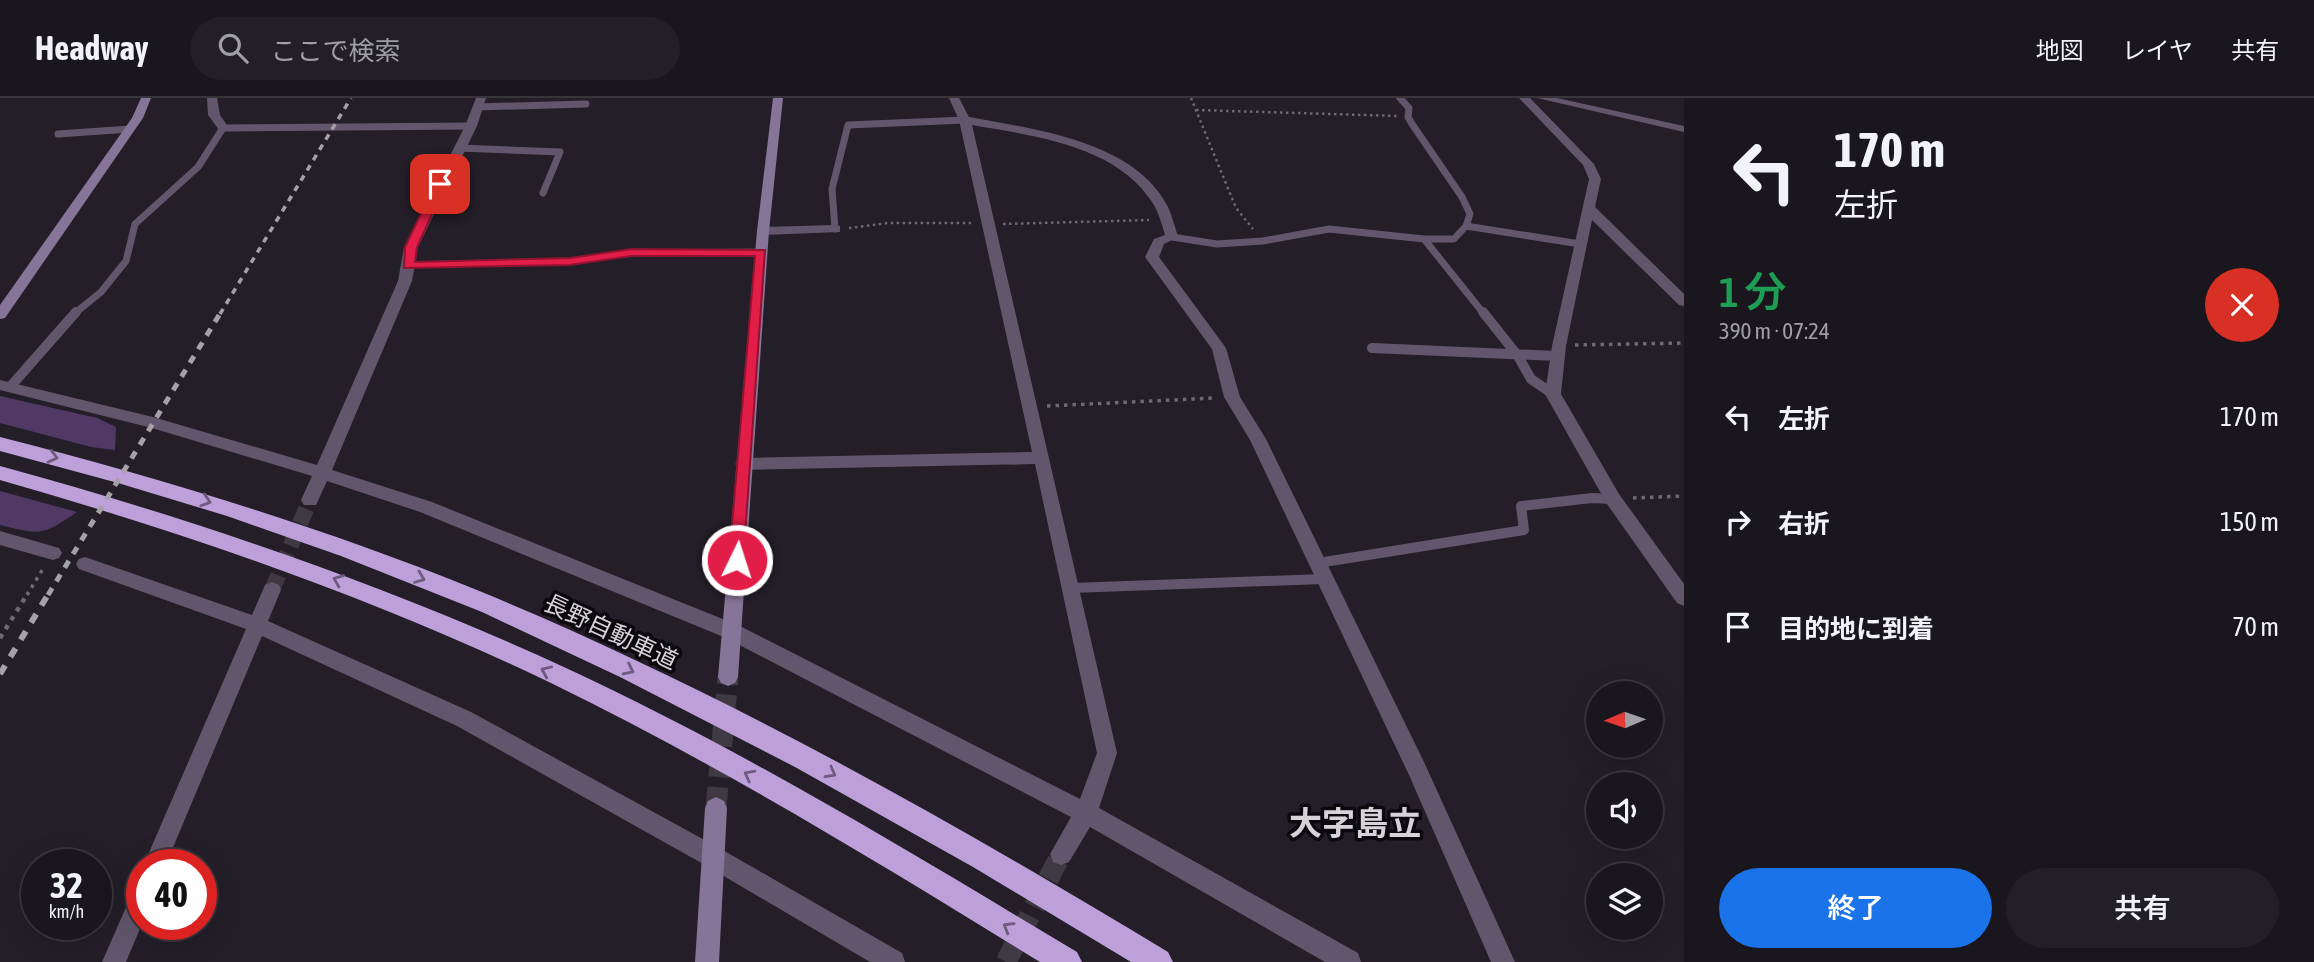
<!DOCTYPE html>
<html lang="ja">
<head>
<meta charset="utf-8">
<style>
	:root { --surface:#1a161e; --page:#231f27; --text:#f1f3f6; --muted:#9f9fa4; --line:#38353c; --accent:#1a73e8 }
	body { margin:0; font-family:"Asap Condensed","Noto Sans JP",sans-serif; background:var(--page); color:var(--text); height:100vh; display:flex; flex-direction:column; font-size:26px; white-space:nowrap }
	* { box-sizing:border-box; margin:0 }
	p { font-size:23px; color:var(--muted) }
	.icon { flex:none; width:38px; height:38px; fill:none; stroke:currentColor; stroke-width:2; stroke-linecap:round; stroke-linejoin:round }
	.map { position:relative; flex:1; overflow:hidden }
	.drawer { display:flex; flex-direction:column; background:var(--surface); width:630px }
	.drawer>* { flex:none }
	.top-card { background:#1a161e; color:var(--text); overflow:hidden }
	.needle { width:46px; rotate:268deg }
	.tools { position:absolute; left:1586px; top:583px; display:grid; gap:14px }
	.tools a { display:grid; place-items:center; width:77px; height:77px; border-radius:50%; background:var(--surface); box-shadow:0 7px 28px #0002,0 0 0 2px var(--line); font-size:35px }
	.speed { position:absolute; left:21px; top:751px; display:flex; gap:14px; font-size:35px; font-weight:700; text-align:center }
	.speed>* { display:grid; place-content:center; width:91px; height:91px; border-radius:50%; background:var(--surface); box-shadow:0 7px 28px #0002,0 0 0 2px var(--line); line-height:1 }
	.speed small { font-size:18px; font-weight:400 }
	.speed .limit { border:10px solid #d22; background:#fff; color:#111 }
	.pin { position:absolute; display:grid; place-items:center; width:60px; height:60px; color:#fff; margin:-30px; border-radius:14px; box-shadow:0 4px 10px #0006 }
	.me { position:absolute; width:77px; margin:-38px; rotate:4deg; stroke-linejoin:round; filter:drop-shadow(0 0 5px #0008) }
	.turn { display:flex; align-items:center; gap:24px; height:147px; padding:0 35px; font-size:32px }
	.turn .icon { width:91px; height:91px; stroke-width:2.5 }
	.turn b { display:block; font-size:49px; line-height:60px }
	.round { display:grid; place-items:center; flex:none; width:74px; height:74px; border-radius:37px; background:var(--page) }
	.overview { display:flex; align-items:center; justify-content:space-between; height:119px; padding:0 35px }
	h1 { font-size:42px; font-weight:600; line-height:52px; color:#1e9e55 }
	.button { display:flex; gap:14px; margin-top:auto; padding:14px 35px }
	.button a { flex:1; height:80px; border-radius:42px; background:var(--accent); color:#fff; font-size:28px; font-weight:600; line-height:80px; text-align:center }
	.button a+a { background:var(--page); color:var(--text) }
	ul { padding:0; list-style:none }
	li { display:flex; align-items:center; gap:21px; height:105px; padding:0 35px }
	li div { flex:1 }
	li b { display:block; font-size:26px }
	li em { font-style:normal }
	header { display:flex; align-items:center; gap:42px; box-sizing:border-box; height:98px; padding:0 35px; background:var(--surface); border-bottom:2px solid var(--line) }
	header strong { font-size:33px }
	nav { display:flex; gap:38px; margin-inline-start:auto; font-size:24px }
	.search { width:490px; height:63px; background:var(--page); display:flex; align-items:center; gap:18px; box-sizing:border-box; padding:0 24px; border-radius:38px; color:var(--muted); font-size:26px }
	main { display:flex; flex:1; min-height:0 }
	.map>svg:first-child { display:block }
</style>
</head>
<body>
<header>
<strong>Headway</strong>
<div class="search"><svg class="icon" aria-label="search" viewBox="0 0 24 24"><circle cx="10" cy="10" r="6"/><path d="M15 15l6 6"/></svg>ここで検索</div>
<nav><a>地図</a><a>レイヤ</a><a>共有</a></nav>
</header>
<main>
<div class="map">
<svg width="1684" height="864" viewBox="0 0 1684 864">
	<rect width="100%" height="100%" fill="#231e28"/>
	<path fill="#503965" d="M0,298L97,320L116,329L115,352L91,349L0,325Z
		M0,393L77,414C42,438 41,437 0,427Z"/>
	<g fill="none" stroke-linecap="round" stroke-linejoin="round">
		<path stroke="#3e3942" stroke-width="16" stroke-dasharray="16 8" stroke-linecap="butt" d="M272,492L310,402"/>
		<path stroke="#3e3942" stroke-width="21" stroke-dasharray="21 10" stroke-linecap="butt" d="M1006,864L1061,756"/>
		<path stroke="#3e3942" stroke-width="21" stroke-dasharray="21 10" stroke-linecap="butt" d="M716,710L728,579"/>
		<path stroke="#6e6a72" stroke-width="2.5" stroke-dasharray="2.5 3.5" stroke-linecap="butt" d="M1191,0L1236,110L1253,131
			M1196,12L1397,18
			M1003,126L1149,122
			M849,130L888,125H974"/>
		<path stroke="#6e6a72" stroke-width="3.5" stroke-dasharray="3.5 5" stroke-linecap="butt" d="M1575,247L1684,245
			M1047,308L1214,300
			M1633,400L1684,398
			M27,497L44,469"/>
		<path stroke="#6e6a72" stroke-width="4.5" stroke-dasharray="4.5 6" stroke-linecap="butt" d="M0,540L28,495"/>
		<path stroke="#62566d" stroke-width="7" d="M1400,0L1409,10L1408,19L1412,26L1462,99L1470,116L1466,128
			M477,9L586,6
			M58,36L130,31
			M459,50L560,54L543,95
			M835,131L832,91L848,27L965,22
			M1172,139L1217,146L1263,143L1329,131L1424,141H1454L1466,128L1580,146
			M1424,141L1484,216
			M408,167L570,163L631,155L761,154
			M74,216L101,194L126,163L135,126L198,69L223,30L471,28"/>
		<path stroke="#62566d" stroke-width="10" d="M1483,214L1518,258L1531,281L1553,296
			M1372,250L1557,258
			M10,289L76,214
			M1318,465L1524,432L1521,408L1592,400L1613,401
			M1071,490L1323,481"/>
		<path fill="#62566d" fill-rule="evenodd" d="M207,0H217L220,17L229,30L227,32H219L208,17Z
			M476,0H486L477,28L418,149L412,183L332,372L432,404L740,528L1080,701L1097,655L1035,366L743,372L735,366L743,360L1032,354L959,22L949,0H959L969,19C1034,31 1135,43 1168,109C1172,118 1175,129 1178,139L1164,146L1159,159L1226,250L1240,299L1266,341L1424,664L1515,864H1491L1409,677L1250,342L1224,299L1212,251L1145,159L1154,141L1165,137C1162,127 1159,116 1154,107C1118,47 1034,38 972,27L1117,655L1099,710L1358,855L1361,864H1325L1090,729L1069,764L1061,767L1053,764L1050,756L1071,719L726,540L420,414L327,383L316,407H304L301,402L312,378L152,330L0,292V282L153,319L317,367L398,183L404,149L465,28Z
			M1519,0H1530L1594,66L1601,81L1595,109L1684,196V208L1679,207L1592,122L1566,248L1561,296L1619,396L1684,486V508L1677,505L1607,406L1545,296L1552,248L1589,81L1583,67Z
			M1537,0H1557L1684,28V34Z
			M835,127L840,128V134L763,137L757,133L763,129Z
			M0,433L59,450L62,455L59,460L53,462L0,447Z
			M85,459L252,517L265,487L272,484L279,487L281,492L268,523L471,614L721,751L902,855L905,864H870L705,767L457,628L262,538L166,766H144L246,531L79,471L76,466L79,461Z
			M142,788V826L126,864H102L134,791Z"/>
		<path fill="#877499" fill-rule="evenodd" d="M141,0H151L143,20L5,220L0,221V207L132,20Z
			M773,0H783L769,133L738,579L735,585L728,588L721,585L718,579L757,133Z
			M716,699L724,703L727,710L719,864H695L705,710L708,703Z"/>
		<path fill="#bda0da" fill-rule="evenodd" d="M0,339C160,380 319,428 472,490C712,588 947,720 1168,854L1173,864H1131L973,769L795,669L620,579L482,514L341,458L227,418L118,385L0,353Z
			M0,368C194,421 384,486 566,570C743,652 910,754 1077,854L1082,864H1040C881,766 721,668 553,586C375,500 189,436 0,382Z"/>
		<path stroke="#a5a1a8" stroke-width="3.5" stroke-dasharray="6 6" stroke-linecap="butt" d="M220,216L351,0"/>
		<path stroke="#a5a1a8" stroke-width="5" stroke-dasharray="8 8" stroke-linecap="butt" d="M48,497L221,214"/>
		<path stroke="#a5a1a8" stroke-width="6" stroke-dasharray="10 10" stroke-linecap="butt" d="M0,576L49,495"/>
	</g>
	<defs><path id="oneway-chevron" d="M-2-3.5L2.5 0L-2 3.5" fill="none" stroke-width="1.6" stroke-linecap="round" stroke-linejoin="round" transform="scale(1.75)"/></defs>
	<g stroke="#6d5c7e">
		<use href="#oneway-chevron" transform="translate(53 359) rotate(14)"/>
		<use href="#oneway-chevron" transform="translate(206 403) rotate(18)"/>
		<use href="#oneway-chevron" transform="translate(420 480) rotate(21)"/>
		<use href="#oneway-chevron" transform="translate(338 482) rotate(-158)"/>
		<use href="#oneway-chevron" transform="translate(629 572) rotate(26)"/>
		<use href="#oneway-chevron" transform="translate(546 573) rotate(-156)"/>
		<use href="#oneway-chevron" transform="translate(831 675) rotate(29)"/>
		<use href="#oneway-chevron" transform="translate(749 677) rotate(-152)"/>
		<use href="#oneway-chevron" transform="translate(1008 829) rotate(-149)"/>
	</g>
	<path fill="#e11d48" stroke="#92132f" stroke-width="2" d="M440,82L446,86L417,149L415,164L570,160L631,151L765,152L743,466H731L729,462L755,158H631L570,167L404,170L405,149L435,86Z"/>
	<g text-anchor="middle" stroke-width="7" stroke-linejoin="round" paint-order="stroke">
		<g font-size="24" fill="#d5d2d8" stroke="#0b090d">
			<text transform="translate(611 534) rotate(25)" y="8">長野自動車道</text>
		</g>
		<g font-size="33" font-weight="bold" fill="#d5d2d8" stroke="#0b090d">
			<text x="1355" y="737">大字島立</text>
		</g>
	</g>
</svg>
<div class="tools">
<a><svg class="needle" viewBox="-14 -14 28 28"><path d="M0-13l5 13h-10z" fill="#e53935"/><path d="M0 13l5-13h-10z" fill="#9f9fa4"/></svg></a>
<a><svg class="icon" aria-label="sound" viewBox="0 0 24 24"><path d="M4 9h4l5-4v14l-5-4H4zM17 9q2 3 0 6"/></svg></a>
<a><svg class="icon" aria-label="layers" viewBox="0 0 24 24"><path d="M12 4l9 5-9 5-9-5zM3 14l9 5 9-5"/></svg></a>
</div>
<div class="speed"><div>32<small>km/h</small></div><div class="limit">40</div></div>
<div class="pin" style="left:440px;top:86px;background:#d93025"><svg class="icon" aria-label="arrive" viewBox="0 0 24 24"><path d="M6 21V4h12l-3 4 3 4H6"/></svg></div>
<svg class="me" style="left:737px;top:462px" viewBox="-20 -20 40 40"><circle r="17" fill="#e11d48" stroke="#fff" stroke-width="3"/><path d="M0-11L8 9 0 5-8 9z" fill="#fff"/></svg>
</div>
<section class="drawer">
<div class="top-card">
<div class="turn"><svg class="icon" aria-label="left" viewBox="0 0 24 24"><path d="M17 20v-9H6M10 6l-5 5 5 5"/></svg><div><b>170 m</b>左折</div></div>
</div>
<div class="overview"><div><h1>1 分</h1><p>390 m · 07:24</p></div><a class="round" style="background:#d93025;color:#fff"><svg class="icon" aria-label="close" viewBox="0 0 24 24"><path d="M6 6l12 12M18 6L6 18"/></svg></a></div>
<ul>
<li><svg class="icon" aria-label="left" viewBox="0 0 24 24"><path d="M17 20v-9H6M10 6l-5 5 5 5"/></svg><div><b>左折</b></div><em>170 m</em></li>
<li><svg class="icon" aria-label="right" viewBox="0 0 24 24"><path d="M7 20v-9h11M14 6l5 5-5 5"/></svg><div><b>右折</b></div><em>150 m</em></li>
<li><svg class="icon" aria-label="arrive" viewBox="0 0 24 24"><path d="M6 21V4h12l-3 4 3 4H6"/></svg><div><b>目的地に到着</b></div><em>70 m</em></li>
</ul>
<div class="button"><a>終了</a><a>共有</a></div>
</section>
</main>
</body>
</html>
